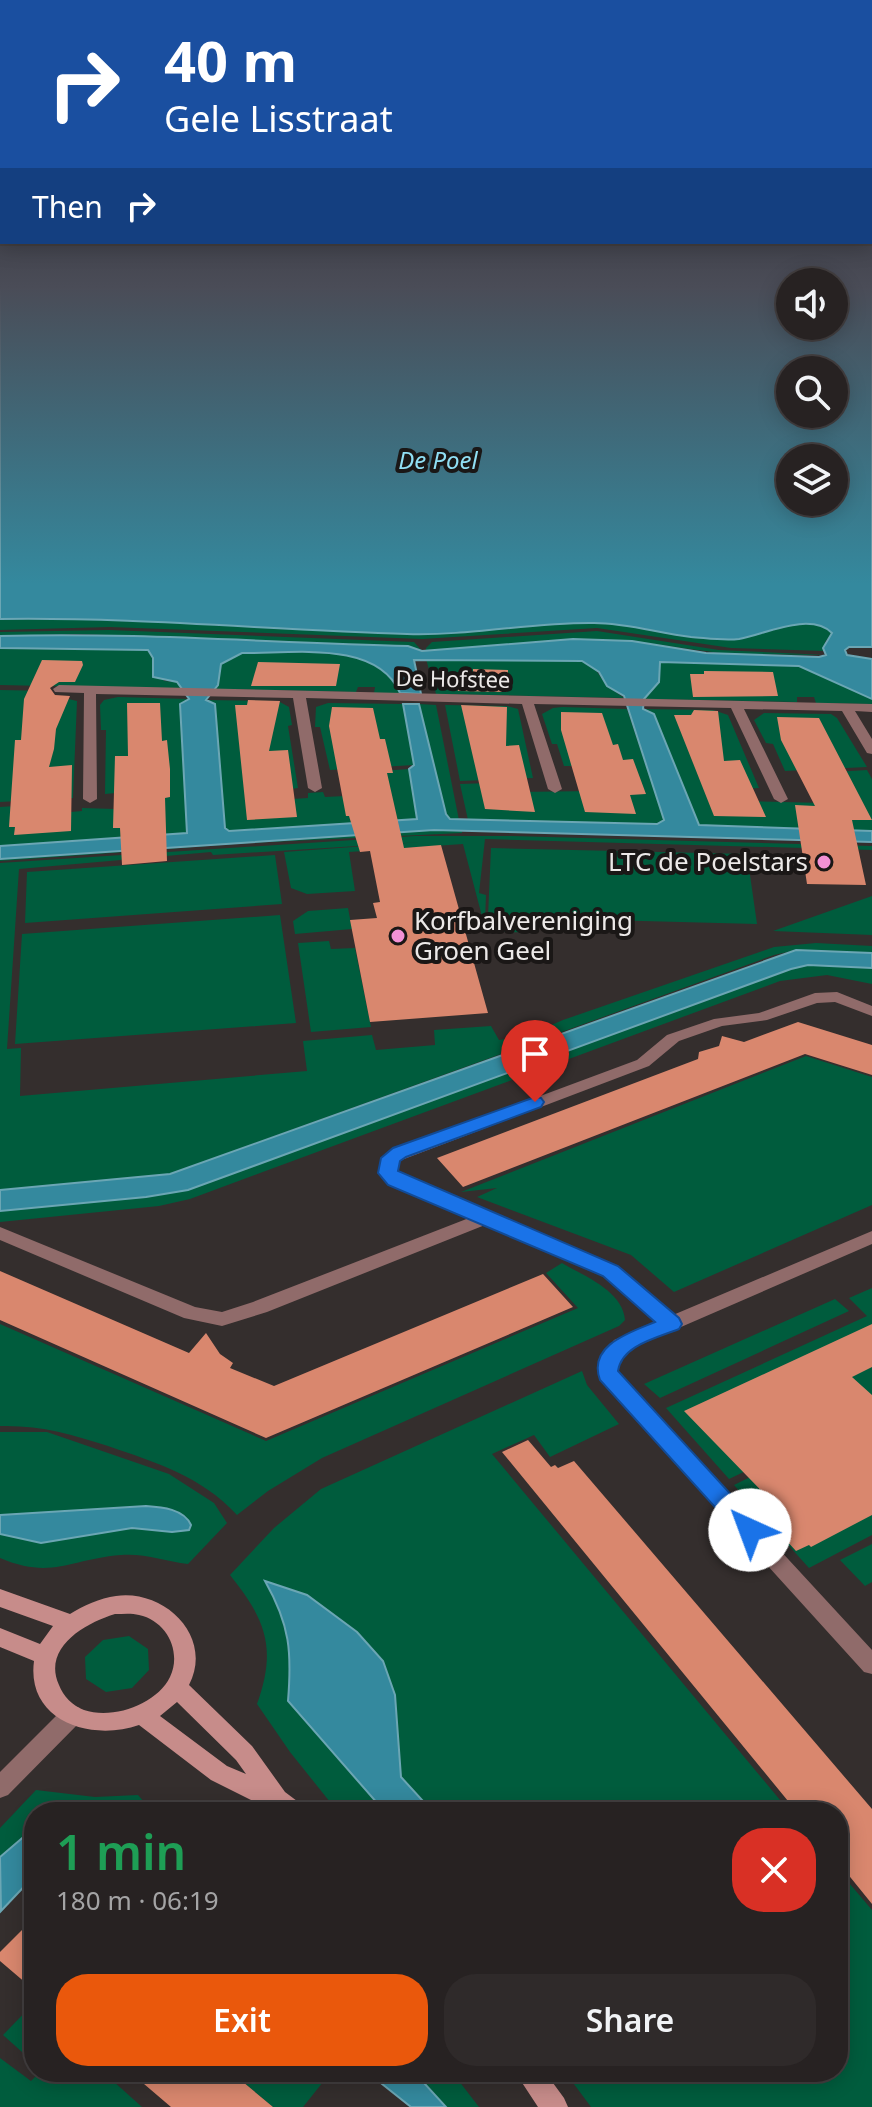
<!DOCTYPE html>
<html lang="en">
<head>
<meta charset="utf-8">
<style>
	:root { --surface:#272222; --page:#2f2a2a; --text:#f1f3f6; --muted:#a4a4a5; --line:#433f40; --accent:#ea580c }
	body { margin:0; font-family:"Noto Sans",sans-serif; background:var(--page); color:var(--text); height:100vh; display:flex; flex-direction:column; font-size:30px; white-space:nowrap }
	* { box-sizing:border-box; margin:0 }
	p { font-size:26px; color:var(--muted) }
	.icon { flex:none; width:44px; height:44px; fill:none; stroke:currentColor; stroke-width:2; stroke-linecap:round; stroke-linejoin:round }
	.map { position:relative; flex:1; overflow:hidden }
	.side { position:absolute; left:24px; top:1802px; width:824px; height:280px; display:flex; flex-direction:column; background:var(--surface); border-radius:32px; box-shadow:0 4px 20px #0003,0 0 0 2px var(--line) }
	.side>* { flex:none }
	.guide { position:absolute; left:0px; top:0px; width:872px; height:244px; box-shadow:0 4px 20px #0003,0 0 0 2px var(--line); background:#1a4fa0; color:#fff; overflow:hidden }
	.controls { position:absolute; left:776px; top:268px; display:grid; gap:16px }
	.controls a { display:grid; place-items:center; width:72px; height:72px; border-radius:50%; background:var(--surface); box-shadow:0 4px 20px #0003,0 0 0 2px var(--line); font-size:40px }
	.pin { position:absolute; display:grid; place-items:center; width:68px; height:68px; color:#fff; margin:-82px -34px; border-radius:50% 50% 50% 0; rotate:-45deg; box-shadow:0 0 8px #0007 }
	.pin .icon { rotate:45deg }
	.me { position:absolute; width:88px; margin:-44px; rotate:317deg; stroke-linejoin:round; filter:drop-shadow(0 0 6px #0008) }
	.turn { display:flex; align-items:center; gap:28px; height:168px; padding:0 32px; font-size:36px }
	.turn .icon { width:104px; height:104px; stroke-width:2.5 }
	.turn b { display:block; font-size:56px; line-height:68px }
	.then { display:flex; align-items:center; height:76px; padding:0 32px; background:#0003; gap:16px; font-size:30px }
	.round { display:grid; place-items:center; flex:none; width:84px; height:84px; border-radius:32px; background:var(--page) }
	.overview { display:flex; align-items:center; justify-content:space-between; height:136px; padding:0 32px }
	h1 { font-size:48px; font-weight:600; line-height:60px; color:#1e9e55 }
	.primary-button { display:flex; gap:16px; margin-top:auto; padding:16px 32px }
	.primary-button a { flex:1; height:92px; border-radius:32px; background:var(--accent); color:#fff; font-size:32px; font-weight:600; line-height:92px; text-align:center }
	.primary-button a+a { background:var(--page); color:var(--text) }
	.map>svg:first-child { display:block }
</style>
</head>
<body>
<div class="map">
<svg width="872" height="2107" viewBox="0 0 872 2107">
	<rect width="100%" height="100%" fill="#342e2d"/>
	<path fill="#005c3d" d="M0,619C138,617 275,631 413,634C474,635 534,622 594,623C627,623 658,633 690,637C706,638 723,641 739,639C764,635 809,611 832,633L825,642V651L731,648L597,628L422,639L110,627L0,630Z
		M109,630L414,642L422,651L203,638L76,634L0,636V632Z
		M597,631L719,650L826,655L727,654L632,641L573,639L426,651V648L432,642Z
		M0,648L148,650L164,681L177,682L185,689L0,685Z
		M242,653C290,654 377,639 400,693H374L375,687H358L356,692L216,689L221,664Z
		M426,659L582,661L593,666L607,686L624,698L436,694Z
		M660,662L799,666L866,695L872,699V704L816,703L814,697H797V702L644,699L659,683Z
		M0,690L52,691L51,695L77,701L73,798L0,802Z
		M118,697L190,699L187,833L0,846V807L60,803V813L82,811V808L115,809L127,792L105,794L106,730H101L100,705L104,700Z
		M206,700L278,701L289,707L292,725L288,726L298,788L291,789L292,799L308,798V793L323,792L325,797L345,796L338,774L409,769L417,819L229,831L225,828Z
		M328,703L403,704L414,765L330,770L320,727H315L316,707Z
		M419,704L436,705L459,820L450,819L446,814Z
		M445,705L507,706L518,709L533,778L460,781Z
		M562,707L627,709L664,820L657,824L468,820L460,784L514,782L517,792L593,791L577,766H564L557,744H552L542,714L553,708Z
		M643,709L713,710L728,715L759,788L740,789L745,801L825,803L802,774L867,770L872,779V831L699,825Z
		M764,713L831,714L837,718L867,767L785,771L773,744L766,743L754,720Z
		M434,830H462V833L249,843L0,861V859Z
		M415,836H512L872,846V850L485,839L479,893L486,895L485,921L539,925V932C520,931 501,936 484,924L463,844L349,852L355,891L307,894L291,888L284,852L421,842L213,855L211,852L19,869L7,1049L21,1048L20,1096L307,1071L303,1041L372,1035L376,1050L435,1045L434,1030L491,1026L499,1040L525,1036L563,1020L774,947L816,943L872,946V953L796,950L774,955L170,1174L0,1190V863Z
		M491,848L747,854L757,924L488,917Z
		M275,855L282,904L25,923L27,872Z
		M872,896V935L773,931Z
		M348,908L352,929L295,934L293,921L308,911Z
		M280,915L296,1023L15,1044L22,934Z
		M329,941L331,949L355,948L371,1027L311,1032L298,943Z
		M804,965L872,968V984L827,975L780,981L190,1199L159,1206L0,1222V1211L146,1197L188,1190Z
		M806,1056L872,1077V1205L674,1292L631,1255L477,1197L497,1188L461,1192Z
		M562,1263C584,1276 623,1291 625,1320L619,1326L322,1458L268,1491L237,1515C201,1476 157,1463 108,1446C71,1434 40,1425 0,1426V1324L266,1441L578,1308L546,1273Z
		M872,1288V1411L729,1479L666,1408L867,1316L849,1298Z
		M835,1299L849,1311L660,1398L644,1384Z
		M582,1371L587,1385L619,1424L550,1457L534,1435L492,1454L790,1812H338L290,1752L257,1704C277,1648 266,1620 230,1575L274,1528L321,1489Z
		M872,1417V1535L809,1568L734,1485Z
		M0,1432H47L169,1474L214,1503L227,1523L188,1564C165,1561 144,1553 121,1555C70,1559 52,1580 0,1558V1534L41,1543L132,1528L172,1532L189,1530L191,1525L86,1510L0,1515Z
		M872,1544V1582L865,1586L840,1560Z
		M129,1636L148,1649L149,1670L132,1688L106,1692L86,1679L85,1657L103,1640Z
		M36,1790L95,1797L138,1795L153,1812L83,1809L75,1812H34V1828L0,1857V1828Z
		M838,1870L872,1910V2107H591L565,2072H838Z
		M34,2003V2057L31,2060L3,2035Z
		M0,2058L31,2081L40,2072H103L142,2107H0Z
		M231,2072H320L327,2077L303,2107H273Z
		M414,2072H452L479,2107H446Z"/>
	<path fill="#34899e" stroke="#6ba6b4" stroke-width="2" fill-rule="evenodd" d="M0,289H790V326H834V289H872V647H849L845,650L847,655L872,659V699L799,666L660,662L659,682L644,699L643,709L654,714L699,825L872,831V842L434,830L0,859V846L187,833L180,704L189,699L177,682L153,677V658L148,650L0,648V636C136,632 272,643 408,646L422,651L573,639L632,641L706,653L819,657L826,655L823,648L832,633C810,611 763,635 739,639C723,641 706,638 691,637C658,633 627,623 594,623C532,622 470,636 407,634C271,630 136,617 0,619ZM790,370H834V414H790ZM790,458H834V502H790ZM242,653C290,654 377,639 400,693L421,694L414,660L582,661L599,672L607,686L624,696L664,820L657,824L450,819L446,814L419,704H403L414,765L409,769L417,819L229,831L225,828L215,704L206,700L218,685L221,664Z
		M796,950L872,953V968L808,965L791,969L188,1190L146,1197L0,1211V1190L170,1174Z
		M146,1506C162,1507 184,1509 191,1525L189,1530L172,1532L132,1528L41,1543L0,1534V1515Z
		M265,1581L307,1595L357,1632L383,1661L395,1695L401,1777L433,1812H385L288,1701C292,1652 290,1625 265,1581Z
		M34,1828V1876L1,1911L0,1857Z
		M367,2072H414L446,2107H411Z"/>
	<path fill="#d9876e" d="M42,660L82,661L83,665L75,682H59L50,688L55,695L70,696L56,729L54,749L49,767L72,765L71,831L14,835L15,827H9L15,740H21L24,699Z
		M258,662L340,664L336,686H251Z
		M473,669L508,670L507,692L458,691L455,680L473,677Z
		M704,671L773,672L778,696L693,697L690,674H704Z
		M248,700L280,701L269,751L288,750L297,817L247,820L235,705H247Z
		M127,703H160L162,741L167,740L170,769V797L165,798L167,861L122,865L120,828H113L115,756H128Z
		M461,705L507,707L506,746L519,745L535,812L485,809Z
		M332,707L373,708L380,739H385L393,773H387L404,848L441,845L488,1013L370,1022L350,920L377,918L373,903L380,902L370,851L360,852L349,816H346L329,726Z
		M694,710L718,711L724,761L740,760L766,817L714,816L674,715H691Z
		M561,712L602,713L613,745L618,744L623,760L633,759L646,794L630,795L636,814L585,812L561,730Z
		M777,717L819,718L872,820H852L866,885L807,884L795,805L815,806L781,740Z
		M798,1022L872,1045V1075L805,1054L463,1187L437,1158L698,1059L699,1052L719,1046L722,1036L744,1042Z
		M0,1271L189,1353L206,1333L220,1354L233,1363L230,1368L274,1386L543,1274L573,1307L266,1438L0,1320Z
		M872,1324V1367L852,1377L872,1395V1515L811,1547L809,1545L796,1551L765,1517L779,1509L684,1411Z
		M528,1440L551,1467L555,1465L558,1468L574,1461L872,1809V1904L838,1862V1812H797L502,1452Z
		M34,1918V1990L0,1961V1952Z
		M130,2072H231L273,2107H171Z"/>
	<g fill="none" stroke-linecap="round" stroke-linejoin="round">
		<path fill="#906b6a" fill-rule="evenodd" d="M59,685L872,704V712L855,711L872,739V754L867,753L842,711L744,709L788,799L781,803L774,799L731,708L534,704L562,789L555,793L548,789L522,704L306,698L322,788L315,792L308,788L293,698L96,694L97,799L90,803L83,799L84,693L55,692L53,689Z
			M837,992L872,1006V1016L835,1002L817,1003L767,1020L722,1026L679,1041L649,1066L399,1161L397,1172L401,1176L616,1267L673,1315L872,1231V1244L628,1350C620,1358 617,1365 620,1377L872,1650V1674L864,1672L604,1385L599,1365L614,1340L657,1322L604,1275L485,1225L267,1312L222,1326L184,1318L0,1240V1227L195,1307L222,1312L253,1302L469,1218L389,1184L379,1173L385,1154L637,1060L667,1035L714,1019L759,1013L815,993Z
			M72,1705L80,1708L83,1715L80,1722L8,1795L0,1798V1772L64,1708Z"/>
		<path fill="#c78c8a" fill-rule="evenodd" d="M0,1589L70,1614C83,1606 100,1598 116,1596C165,1589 214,1637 189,1685L252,1746L285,1792L301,1804L305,1812H275L211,1780L139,1725C91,1742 26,1721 34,1661L0,1647V1628L40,1644L53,1626L0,1607ZM115,1614C123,1614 132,1613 139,1615C167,1621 182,1652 170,1677C157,1704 113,1720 84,1710C73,1706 63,1696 59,1685C42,1648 85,1623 115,1614ZM177,1702L236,1760L246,1774L227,1766L160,1716Z
			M515,2072H545L564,2098L568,2107H538Z"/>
	</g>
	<linearGradient id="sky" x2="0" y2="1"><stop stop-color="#1d1919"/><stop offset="0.49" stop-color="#4a4c57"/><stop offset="1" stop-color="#4a4c57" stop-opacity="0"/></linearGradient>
	<rect width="872" height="584" fill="url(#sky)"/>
	<path fill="#1a73e8" stroke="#114b97" stroke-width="2" d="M535,1097L541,1098L544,1102L541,1107L406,1157L400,1161L398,1171L618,1266L679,1318L682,1324L679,1329C657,1338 622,1345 618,1371L758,1524L762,1530L758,1537L750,1540L742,1537L600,1380C587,1345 631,1332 655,1322L603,1276L388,1185L378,1173L381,1158L393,1148Z"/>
	<g fill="#f391d5" stroke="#1a1716" stroke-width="3">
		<circle cx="824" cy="862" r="8"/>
		<circle cx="398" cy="936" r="8"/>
	</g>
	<g text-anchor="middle" stroke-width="8" stroke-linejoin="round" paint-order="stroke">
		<g font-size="22" fill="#ece9e8" stroke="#1a1716">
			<text transform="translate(453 679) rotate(1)" y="8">De Hofstee</text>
		</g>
		<g font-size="24" font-style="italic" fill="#90dff4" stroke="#1a1716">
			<text x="438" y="469">De Poel</text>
		</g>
		<g font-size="26" fill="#ece9e8" stroke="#1a1716" text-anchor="end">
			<text x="808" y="871">LTC de Poelstars</text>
			<text x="414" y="930" text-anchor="start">Korfbalvereniging<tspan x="414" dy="30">Groen Geel</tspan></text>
		</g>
	</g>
</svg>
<div class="controls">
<a><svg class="icon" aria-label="sound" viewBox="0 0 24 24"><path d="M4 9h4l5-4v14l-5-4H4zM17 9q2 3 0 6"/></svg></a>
<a><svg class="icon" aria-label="search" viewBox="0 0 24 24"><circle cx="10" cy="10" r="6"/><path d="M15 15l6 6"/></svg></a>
<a><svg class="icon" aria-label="layers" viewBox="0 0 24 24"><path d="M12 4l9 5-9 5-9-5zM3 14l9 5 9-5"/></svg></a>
</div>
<div class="pin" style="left:535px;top:1102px;background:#d93025"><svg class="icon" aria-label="arrive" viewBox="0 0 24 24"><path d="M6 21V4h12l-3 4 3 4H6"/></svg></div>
<svg class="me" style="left:750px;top:1530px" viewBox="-20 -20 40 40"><circle r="19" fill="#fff"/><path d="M0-13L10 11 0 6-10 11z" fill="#1a73e8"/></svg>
<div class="guide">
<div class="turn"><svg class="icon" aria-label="right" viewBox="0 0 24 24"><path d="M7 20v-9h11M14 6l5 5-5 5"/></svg><div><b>40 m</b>Gele Lisstraat</div></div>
<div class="then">Then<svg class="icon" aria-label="right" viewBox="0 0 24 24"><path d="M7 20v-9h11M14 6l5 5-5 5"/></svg></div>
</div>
<section class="side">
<div class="overview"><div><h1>1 min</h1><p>180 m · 06:19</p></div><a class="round" style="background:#d93025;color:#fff"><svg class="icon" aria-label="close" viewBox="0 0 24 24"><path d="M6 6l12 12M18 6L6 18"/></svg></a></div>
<div class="primary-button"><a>Exit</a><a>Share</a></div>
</section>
</div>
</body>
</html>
